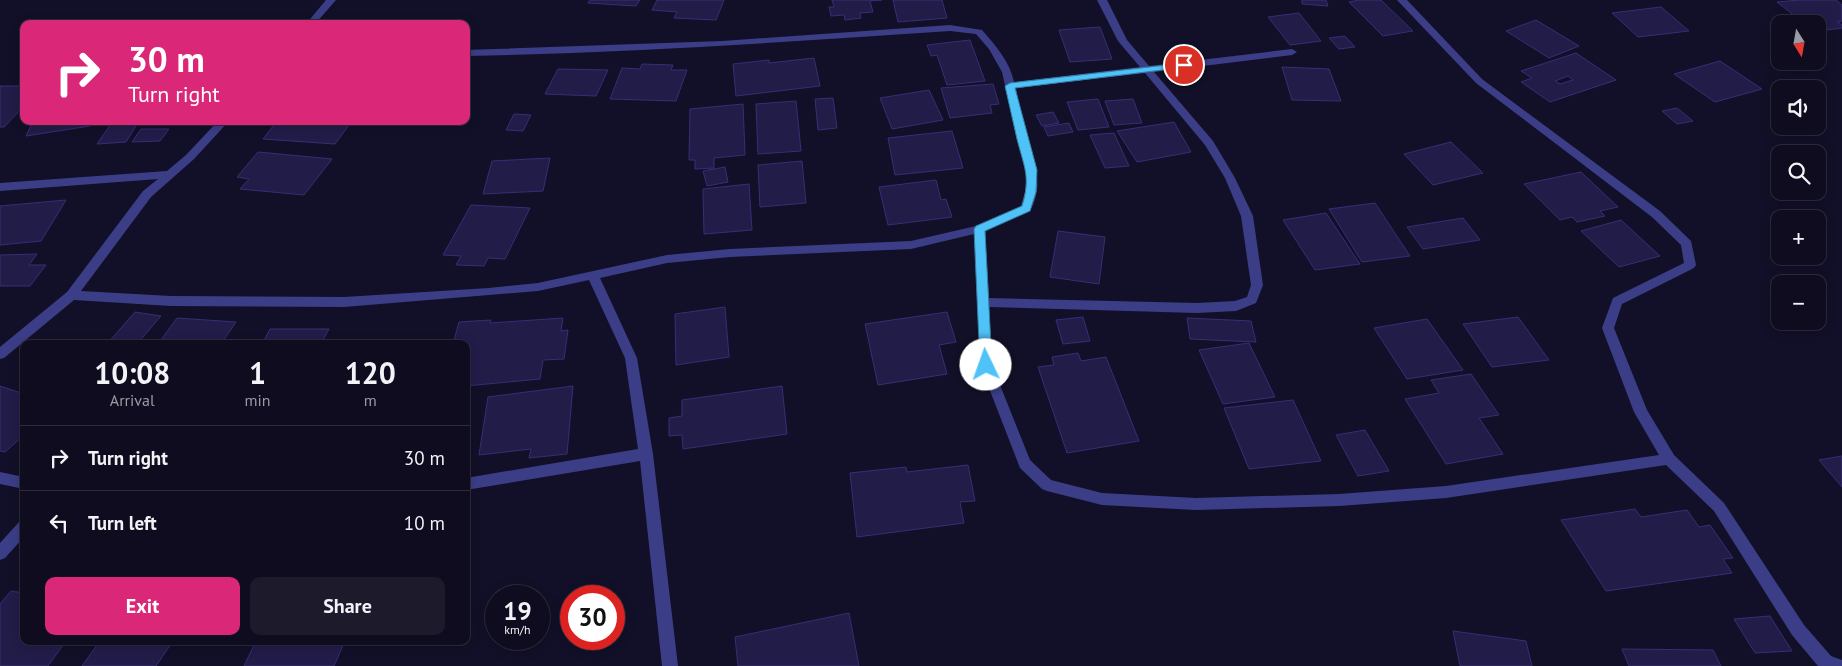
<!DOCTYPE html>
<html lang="en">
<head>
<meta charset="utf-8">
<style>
	:root { --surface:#0e0c1e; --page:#1c1a2b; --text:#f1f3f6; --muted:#9b9ba4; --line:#2e2c3c; --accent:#db2777 }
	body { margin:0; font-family:"PT Sans",sans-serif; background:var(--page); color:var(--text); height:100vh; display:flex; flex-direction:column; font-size:19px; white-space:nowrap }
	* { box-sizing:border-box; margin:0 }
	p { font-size:16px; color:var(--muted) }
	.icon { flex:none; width:28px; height:28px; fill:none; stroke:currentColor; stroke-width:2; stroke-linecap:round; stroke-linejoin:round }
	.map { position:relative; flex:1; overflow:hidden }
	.side { position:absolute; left:20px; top:340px; width:450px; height:305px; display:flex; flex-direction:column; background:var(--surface); border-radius:10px; box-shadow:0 2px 12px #0003,0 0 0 1px var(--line) }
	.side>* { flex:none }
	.banner { position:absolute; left:20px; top:20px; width:450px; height:105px; border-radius:10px; box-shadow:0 2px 12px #0003,0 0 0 1px var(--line); background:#db2777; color:#fff; overflow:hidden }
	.needle { width:32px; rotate:169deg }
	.fabs { position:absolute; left:1771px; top:15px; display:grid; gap:10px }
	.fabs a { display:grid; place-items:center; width:55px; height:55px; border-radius:10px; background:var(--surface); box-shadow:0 2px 12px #0003,0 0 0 1px var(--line); font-size:25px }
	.speed { position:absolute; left:485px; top:585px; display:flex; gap:10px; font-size:25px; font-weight:700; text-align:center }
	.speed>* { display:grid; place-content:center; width:65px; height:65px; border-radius:50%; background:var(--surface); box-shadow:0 2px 12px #0003,0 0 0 1px var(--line); line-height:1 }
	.speed small { font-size:12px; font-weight:400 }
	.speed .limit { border:8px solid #d22; background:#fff; color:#111 }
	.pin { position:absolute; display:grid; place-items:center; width:42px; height:42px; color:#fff; margin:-21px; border:2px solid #fff; border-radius:50%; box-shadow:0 1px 5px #0007 }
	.me { position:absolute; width:55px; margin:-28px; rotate:357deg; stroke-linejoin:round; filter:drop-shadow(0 0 4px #0008) }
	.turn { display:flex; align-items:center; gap:18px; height:105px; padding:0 25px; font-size:22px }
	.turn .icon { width:65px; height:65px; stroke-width:2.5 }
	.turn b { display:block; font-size:35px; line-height:42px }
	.eta { display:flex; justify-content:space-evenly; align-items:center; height:85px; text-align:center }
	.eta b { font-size:30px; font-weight:700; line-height:35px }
	.action { display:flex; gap:10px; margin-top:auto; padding:10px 25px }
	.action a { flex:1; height:58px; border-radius:10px; background:var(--accent); color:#fff; font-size:20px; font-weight:700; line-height:58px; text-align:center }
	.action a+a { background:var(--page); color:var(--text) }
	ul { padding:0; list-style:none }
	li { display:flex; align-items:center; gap:15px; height:65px; padding:0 25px; border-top:1px solid var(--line) }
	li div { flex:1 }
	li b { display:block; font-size:19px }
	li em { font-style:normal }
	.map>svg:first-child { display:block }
</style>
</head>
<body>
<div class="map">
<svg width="1842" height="666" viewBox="0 0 1842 666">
	<rect width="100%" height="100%" fill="#121028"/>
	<path fill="#221c49" stroke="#372e75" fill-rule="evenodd" d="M590,0H640L636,6L588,3Z
		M657,0H724L716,20L674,18L677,12L652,10Z
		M832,0H882L870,1L873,12L860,13L861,18L845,20L844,15L831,16L829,7H834Z
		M893,0H942L947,18L898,22Z
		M1302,0H1326L1328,6L1302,4Z
		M1359,0H1381L1413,31L1383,36L1349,2Z
		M1800,0H1836L1842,5V21L1837,22L1842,25V28L1818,31V24H1805L1777,2Z
		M1661,7L1689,31L1638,37L1612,13Z
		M1299,13L1321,41L1290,45L1268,17Z
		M1536,20L1579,46L1549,58L1506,31Z
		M1100,27L1112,59L1070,62L1059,30Z
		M1345,36L1355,47L1339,49L1329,38Z
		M970,40L985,81L947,85L937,55L931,56L927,45Z
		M1576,53L1616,80L1550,102L1521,82L1532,78L1521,71ZM1568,76L1573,80L1560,84L1555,81Z
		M814,58L820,86L736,96L733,64L769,60V63Z
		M1720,61L1762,89L1715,102L1674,74Z
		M642,64L673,65L671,70H687L676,101L610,99L622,68L640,69Z
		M1282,67L1329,69L1341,101L1292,100Z
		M558,69L608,70L596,96L545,94Z
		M993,84L999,104L990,105L992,113L950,118L941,88Z
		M0,86H24V106L4,127H0Z
		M929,90L943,120L892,129L880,98Z
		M833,98L837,128L818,130L815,99Z
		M1098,99L1109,127L1078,130L1067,102Z
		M1133,99L1142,123L1114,125L1105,101Z
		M796,101L801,151L758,154L756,104Z
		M743,104L745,155L714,158V168L695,169V160H689L690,109Z
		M1677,108L1693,121L1677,124L1662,111Z
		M1053,112L1059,123L1042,126L1036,115Z
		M514,114L531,115L523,131L506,130Z
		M33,121H91L90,126L26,136Z
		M113,121H139L126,142L97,144Z
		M277,121H352L335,144L263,139Z
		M1174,122L1191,152L1137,162L1117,131Z
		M1069,123L1073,132L1048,136L1044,127Z
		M141,129H169L160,141L132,142Z
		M952,131L963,168L895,175L888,138Z
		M1114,133L1129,166L1105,168L1090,135Z
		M1451,142L1483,173L1433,185L1404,154Z
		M258,152L332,159L304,195L240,189L249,179L237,177Z
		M550,158L543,191L483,194L492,161Z
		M802,161L806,203L760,207L758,165Z
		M725,167L728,182L707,186L703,171Z
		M1581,172L1618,207L1600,211L1605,216L1577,222L1572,217L1560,220L1524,184Z
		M936,180L941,200L946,199L952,217L888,225L879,187Z
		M749,184L752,230L704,234L703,189Z
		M66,200L41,241L0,245V206Z
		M1375,203L1410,256L1362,262L1329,209Z
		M471,205L530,208L505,259L488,258L484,266L456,265L461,256L443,255Z
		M1326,213L1360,264L1315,270L1283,220Z
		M1463,218L1480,240L1423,249L1407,227Z
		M1621,220L1660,256L1619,267L1581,231Z
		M1058,231L1105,237L1099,284L1050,277Z
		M37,254L29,265H46L30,286H0V255Z
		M725,307L729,357L676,365L675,314Z
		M135,312L161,316L137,344H107Z
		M947,312L956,342L939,345L947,374L878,385L865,324Z
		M1083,317L1090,341L1063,344L1056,320Z
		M1518,317L1549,360L1492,367L1463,324Z
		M177,318L236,322L221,344H158Z
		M563,318L561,331L568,330L564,359L543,360L540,379L466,386V344H453L459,322L491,320L490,323Z
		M1187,318L1251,321L1256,342L1190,339Z
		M1427,319L1463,370L1407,379L1374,328Z
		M270,329H329L321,344H262Z
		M1249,343L1275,397L1223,404L1199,350Z
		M1078,353L1081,361L1106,357L1139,441L1067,453L1038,367L1054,365L1052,357Z
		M1471,374L1499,415L1479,418L1503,454L1446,464L1405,399L1439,393L1431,380Z
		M0,386L24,394V435L5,452L0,451Z
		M573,386L567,454L529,458L531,449L479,455L488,397Z
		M782,386L787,434L683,449L682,435L669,436V418L682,416V400Z
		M1293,400L1321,461L1249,469L1224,408Z
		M1365,430L1389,471L1358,476L1336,435Z
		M1842,456V487L1819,460Z
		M968,465L975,501L960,502L964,523L857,537L850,473L906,467L907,472Z
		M1635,509L1641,517L1687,510L1699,527L1710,525L1733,558L1723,559L1732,573L1606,591L1561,520Z
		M11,591L24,593V641H66L48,666H0V604Z
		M849,613L859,666H738L735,637Z
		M1770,616L1792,651L1755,653L1734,619Z
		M1453,631L1526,641L1532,666H1460Z
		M100,641H173L156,666H82Z
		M256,641H345L334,666H244Z
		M1622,649L1713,650L1721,666H1629Z"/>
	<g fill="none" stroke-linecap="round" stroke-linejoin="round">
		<path fill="#3b3e87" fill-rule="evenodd" d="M326,0H336L315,24H306Z
			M1097,0H1107L1127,40L1149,66L1292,49L1297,52L1292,55L1154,72L1213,141L1235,178L1253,216L1263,285L1256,303L1236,311L1197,313L989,307L992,365L1030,460L1051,480L1102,493L1196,498L1339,494L1446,486L1659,455L1634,412L1602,328L1613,298L1684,263L1681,245L1652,217L1476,83L1397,0H1407L1482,79L1660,211L1691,241L1696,265L1694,268L1622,304L1614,328L1647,410L1674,455L1724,503L1804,625L1831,656L1842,660V666H1818L1792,635L1714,511L1666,465L1446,498L1339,506L1196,510L1102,505L1047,491L1042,489L1020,468L980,365L974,234L911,249L730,257L667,263L600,278L637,358L653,454L678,666H662L640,461L466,490V478L638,449L625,358L589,280L538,291L344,307L171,306L74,300L4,358L0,359V347L67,292L143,191L158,179L0,191V183L167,171L186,155L218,121H229L194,159L151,197L81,291L171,296L344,297L489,288L538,283L667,255L730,249L911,241L976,226L1021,206L1025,192L1027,170L1017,140L1002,72L989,49L976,34L950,31C789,42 628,53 466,56V50L722,41L950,25L982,30C996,46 1010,62 1014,82L1140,67L1118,41ZM1145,73L1205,145L1225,178L1241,216L1251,285L1247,297L1235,301L1197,303L989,298L985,231L1030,211C1045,183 1034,165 1027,138C1023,122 1019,105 1016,88Z
			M0,472L24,477V489L0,484Z
			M24,521V537L5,558L0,560V543L19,522Z"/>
	</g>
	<path fill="#4fc3f7" stroke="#337fa1" d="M1184,63H1187V67L1015,88L1037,170L1036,192L1030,211L985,231L992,365L986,370L982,368L980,365L974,229L976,226L1022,206C1031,177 1024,167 1017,139C1013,121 1009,104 1005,86L1010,83Z"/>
</svg>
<div class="fabs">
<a><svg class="needle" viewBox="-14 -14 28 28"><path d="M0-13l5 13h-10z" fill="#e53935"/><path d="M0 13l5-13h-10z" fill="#9b9ba4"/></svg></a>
<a><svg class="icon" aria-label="sound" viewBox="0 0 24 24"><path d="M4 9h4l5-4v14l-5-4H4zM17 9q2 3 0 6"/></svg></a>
<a><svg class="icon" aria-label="search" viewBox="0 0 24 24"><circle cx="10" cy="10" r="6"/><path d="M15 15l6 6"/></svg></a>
<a>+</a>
<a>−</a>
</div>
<div class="speed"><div>19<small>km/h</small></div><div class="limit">30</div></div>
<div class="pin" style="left:1184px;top:65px;background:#d93025"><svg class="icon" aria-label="arrive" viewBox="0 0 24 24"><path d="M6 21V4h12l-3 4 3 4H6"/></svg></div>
<svg class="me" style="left:986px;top:365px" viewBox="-20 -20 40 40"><circle r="19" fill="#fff"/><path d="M0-13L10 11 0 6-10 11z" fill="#4fc3f7"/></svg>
<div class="banner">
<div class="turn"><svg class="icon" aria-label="right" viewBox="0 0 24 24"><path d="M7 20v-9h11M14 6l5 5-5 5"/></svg><div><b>30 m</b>Turn right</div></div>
</div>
<section class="side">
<div class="eta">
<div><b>10:08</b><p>Arrival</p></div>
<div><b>1</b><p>min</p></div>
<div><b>120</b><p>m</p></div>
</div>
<ul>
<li><svg class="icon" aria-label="right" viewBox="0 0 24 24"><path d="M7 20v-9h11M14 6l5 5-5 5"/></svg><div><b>Turn right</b></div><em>30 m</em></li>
<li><svg class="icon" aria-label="left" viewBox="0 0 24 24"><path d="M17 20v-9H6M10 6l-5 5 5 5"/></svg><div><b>Turn left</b></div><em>10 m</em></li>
</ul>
<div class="action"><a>Exit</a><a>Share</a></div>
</section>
</div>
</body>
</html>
